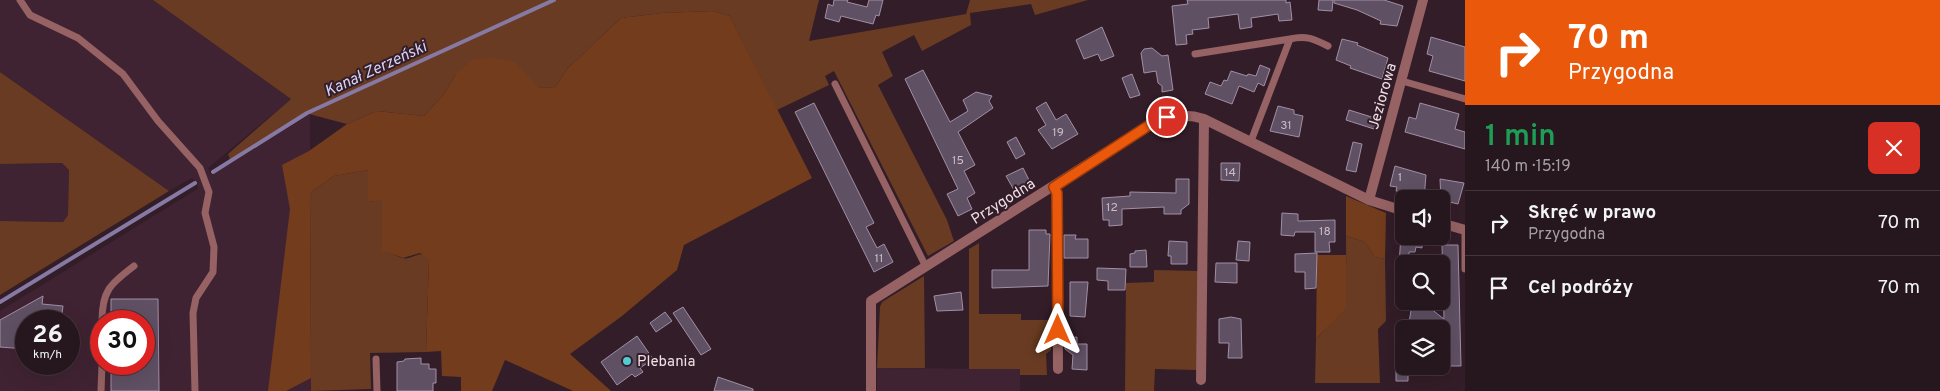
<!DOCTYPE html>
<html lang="pl">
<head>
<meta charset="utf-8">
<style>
	:root { --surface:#26161e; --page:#32232b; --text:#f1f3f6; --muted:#a49fa4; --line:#42353c }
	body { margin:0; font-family:Overpass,sans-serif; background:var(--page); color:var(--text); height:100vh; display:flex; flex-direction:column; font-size:19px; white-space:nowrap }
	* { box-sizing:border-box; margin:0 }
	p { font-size:16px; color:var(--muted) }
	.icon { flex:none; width:28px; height:28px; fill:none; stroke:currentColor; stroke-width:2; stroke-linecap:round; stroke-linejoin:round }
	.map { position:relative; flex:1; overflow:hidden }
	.details { display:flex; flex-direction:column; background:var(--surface); width:475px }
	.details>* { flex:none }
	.hud { background:#ea580c; color:#fff; overflow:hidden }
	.fabs { position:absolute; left:1395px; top:190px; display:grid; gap:10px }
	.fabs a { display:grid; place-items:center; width:55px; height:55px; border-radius:8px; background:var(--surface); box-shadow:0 5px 20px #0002,0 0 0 1px var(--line); font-size:25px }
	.speed { position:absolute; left:15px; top:310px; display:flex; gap:10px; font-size:25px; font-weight:700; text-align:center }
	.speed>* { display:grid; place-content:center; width:65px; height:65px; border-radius:50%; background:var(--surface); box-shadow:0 5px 20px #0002,0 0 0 1px var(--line); line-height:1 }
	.speed small { font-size:12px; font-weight:400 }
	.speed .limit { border:8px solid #d22; background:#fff; color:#111 }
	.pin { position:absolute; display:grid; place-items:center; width:42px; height:42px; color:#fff; margin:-21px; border:2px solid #fff; border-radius:50%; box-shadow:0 1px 5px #0007 }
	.me { position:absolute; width:55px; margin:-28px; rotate:0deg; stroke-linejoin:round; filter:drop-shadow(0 0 4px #0008) }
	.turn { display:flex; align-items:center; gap:18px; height:105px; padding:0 20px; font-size:22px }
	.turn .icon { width:65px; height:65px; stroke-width:2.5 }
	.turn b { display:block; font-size:35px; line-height:42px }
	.round { display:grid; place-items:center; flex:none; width:52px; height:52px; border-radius:8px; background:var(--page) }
	.head { display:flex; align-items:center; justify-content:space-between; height:85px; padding:0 20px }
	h1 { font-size:30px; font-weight:600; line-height:38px; color:#1e9e55 }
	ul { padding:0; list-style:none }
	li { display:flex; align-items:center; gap:15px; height:65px; padding:0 20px; border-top:1px solid var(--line) }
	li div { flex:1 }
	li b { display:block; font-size:19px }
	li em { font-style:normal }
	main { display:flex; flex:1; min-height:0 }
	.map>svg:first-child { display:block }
</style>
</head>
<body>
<main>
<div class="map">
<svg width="1465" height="391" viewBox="0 0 1465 391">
	<rect width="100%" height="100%" fill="#331d28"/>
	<path fill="#402332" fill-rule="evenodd" d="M0,0H153L291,99L208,168L211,175L310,114L311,391H0V311L199,188L192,178L169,191L0,72ZM26,321H69V364H26ZM101,321H144V364H101Z
		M62,163L69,170L68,215L63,222L0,221V164Z
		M877,368L1020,369V391H877Z"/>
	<path fill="#693b22" d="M153,0H819L809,41L966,14L970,0H1088L1035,15L1031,4L970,13L971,25L922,51L914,35L882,52L893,76L878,85L947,220L954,241L928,256L834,71L825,76L829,85L777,110L730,16L713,11L662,13L621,18L568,68L555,87L540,88L527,77L456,74L444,94L424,116L377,111L347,124L309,114L231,162L228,154L291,99Z
		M0,72L169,191L0,295V221L63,222L68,215L69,170L62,163L0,164Z
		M368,170L369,202L382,199V249C389,252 396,256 402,258C413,261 421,247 429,260L426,352L370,353L371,389L311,391L310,193L334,176Z
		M1346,236L1365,242L1375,257L1385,259L1386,321L1378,329L1380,383H1315L1316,339C1350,307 1346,280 1346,236Z
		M979,243V314H1021V320H1052L1051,350L1046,354L1047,375H1020V369H969V249Z
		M1154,270L1199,271L1197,370L1155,369L1154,391H1125L1126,283L1154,282Z
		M924,276L925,368H877L880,307L882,302Z"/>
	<path fill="#733c1c" d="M713,11L730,16L812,178L684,245L677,270L622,316L570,354L611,391H573L505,360L492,391H461V377L442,376L441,351L426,352L429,260L420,253L403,258L382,250V200L368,202V170L334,176L310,193L311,378L286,391H268L290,209L282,165L309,151L347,124L377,111L424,116L444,94L456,74L474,59L494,58L514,62L540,88L555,87L568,68L621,18L662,13Z
		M1346,196L1386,213L1385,259L1375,257L1365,242L1346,236Z
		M1317,255H1346V308L1316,339Z"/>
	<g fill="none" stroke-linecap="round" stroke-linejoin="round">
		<path stroke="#867aa4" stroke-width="4" d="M213,172L307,113L554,0
			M0,302L195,183"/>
	</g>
	<path fill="#605064" stroke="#a18fa6" d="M834,0H848L847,2L867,7L869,0H883L879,16L876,15L873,24L841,16L839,22L825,18L828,4L833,6Z
		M1187,0H1286V3L1290,2L1292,20L1279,21L1278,14L1251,18L1252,27L1240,29L1238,14L1208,18L1209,28L1192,30L1193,34L1186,35L1187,44L1176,45L1172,6L1188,4Z
		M1319,0H1333L1332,11L1318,10Z
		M1334,0H1384L1403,6L1397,26L1380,24L1381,21L1357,10L1334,3Z
		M1102,27L1114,56L1101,61L1098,54L1084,59L1076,40Z
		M1431,37L1465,47V81L1429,71L1433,56L1427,54Z
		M1342,39L1358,43L1357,45L1388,58L1382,79L1350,68L1351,66L1336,60Z
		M1152,48L1162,56L1168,55L1173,90L1162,92V86L1158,83L1156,71L1144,73L1141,53L1144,49Z
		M1260,65L1270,69L1264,86L1258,83L1254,92L1239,86L1232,104L1205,94L1210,82L1221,86L1224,80L1227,81L1231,71L1247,76L1248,74L1256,76Z
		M923,70L950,122L968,111L963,100L976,92L992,96L989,101L993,108L958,132L975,165L964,171L975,193L967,198L972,209L958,216L947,194L958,189L905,79Z
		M1132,74L1140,95L1130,98L1122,78Z
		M1046,102L1056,120L1066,114L1078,134L1052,149L1038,130L1046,125L1036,108Z
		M814,103L874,223L866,227L877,248L884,244L893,262L874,272L795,112Z
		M1420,103L1459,114L1455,129L1465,132V149L1405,132L1409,117L1416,119Z
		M1278,106L1294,110V114L1303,116L1299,137L1270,131Z
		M1349,110L1378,119L1374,129L1346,120Z
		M1016,137L1025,154L1016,159L1007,142Z
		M1353,142L1362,144L1356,172L1346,170Z
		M1221,163H1240L1239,181L1221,180Z
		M1395,166L1426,175L1424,199L1396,191L1397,187L1390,186Z
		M1023,168L1030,182L1014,190L1006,176Z
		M1176,179H1189V204L1181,210V214H1164V207L1122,209V225L1109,226V220H1103L1102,198L1130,196V192L1176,193Z
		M1440,179L1464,183L1458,204L1441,200Z
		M1282,213L1298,214V221L1335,220V242H1329L1330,252H1315V232H1295L1294,236L1281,235Z
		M1029,230H1046V234H1050L1048,286L992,288V270H1029Z
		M1064,235H1076L1075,239H1088V258H1064Z
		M1401,236L1422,238V248L1416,247L1415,252H1409V264H1399Z
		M1169,241L1187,242V264H1171V256H1168Z
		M1238,241L1250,242L1249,261L1236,260Z
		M1442,245H1458L1461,366H1445L1442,329H1408L1412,304L1415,301H1421L1444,319Z
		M1146,250L1147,267H1130V254L1135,253V251Z
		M1317,253L1316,288L1305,289V272H1295V254Z
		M1216,263H1237V283L1215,282Z
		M1097,268L1126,269L1125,290H1108V281L1097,280Z
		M1070,282H1088L1085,317L1070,316Z
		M961,292L963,310L937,311L934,296Z
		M43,296L42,304L63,306L61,321H26V349L0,347V320Z
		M111,299H158L159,391H111V364H144V321H111Z
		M683,307L711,349L701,355L673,313Z
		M665,312L672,321L656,332L650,323Z
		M1231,317L1241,319L1242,358H1228L1229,343H1219V319Z
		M637,336L653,359L640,368L643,372L635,377L632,374L617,385L601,362Z
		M1077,337V344H1087V370L1072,369L1073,355L1065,349V338Z
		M421,358V364H429V369H436V383H433V391H397V362L404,361L405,359Z
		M1396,366H1408V381H1396Z
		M718,377L753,389V391H714Z"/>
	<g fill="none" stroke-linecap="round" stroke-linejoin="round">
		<path stroke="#966263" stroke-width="7" d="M20,0L30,15L78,38L123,74L158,121L200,168L209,192L205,213L214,247L213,272L196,298L193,313L195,391
			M1195,54L1290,39
			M1402,81L1465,99
			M835,84L926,267
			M1251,141L1290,39C1306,35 1314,39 1328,46
			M1465,235V269
			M102,321C102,291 110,284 134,266
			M376,359L377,391
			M101,391L102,364"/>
		<path stroke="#966263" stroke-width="10" d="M1054,187L1057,193L1058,369
			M1369,200L1423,0
			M1441,223L1465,230
			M1201,380L1204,119
			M871,391V301L1151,124C1169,116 1185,113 1204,119L1369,200L1404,211"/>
	</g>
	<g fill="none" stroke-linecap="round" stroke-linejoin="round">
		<g stroke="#983908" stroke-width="12">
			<path id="route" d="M1058,330L1057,193L1054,187L1151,124L1167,117"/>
		</g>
		<use href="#route" stroke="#ea580c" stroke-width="9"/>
	</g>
	<circle fill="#51ccd3" stroke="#331d28" stroke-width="2" cx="627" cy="361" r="5"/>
	<g text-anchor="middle" stroke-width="4" stroke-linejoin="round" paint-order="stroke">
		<g font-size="12" fill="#ccbcc6">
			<text x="1286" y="129">31</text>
			<text x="1058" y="136">19</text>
			<text x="958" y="164">15</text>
			<text x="1230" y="176">14</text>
			<text x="1400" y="181">1</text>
			<text x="1112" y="211">12</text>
			<text x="1325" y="235">18</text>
			<text x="879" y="262">11</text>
		</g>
		<g font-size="15" fill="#f0e0e7" stroke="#331d28">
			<text transform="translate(1382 96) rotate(-74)" y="5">Jeziorowa</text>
			<text transform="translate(1003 201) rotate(-32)" y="5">Przygodna</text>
		</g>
		<g font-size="15" fill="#f0e0e7" stroke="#331d28" text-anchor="start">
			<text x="637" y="366">Plebania</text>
		</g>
		<g font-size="16" font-style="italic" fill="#d6d3f6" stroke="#331d28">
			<text transform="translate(375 68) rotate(-25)" y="6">Kanał Zerzeński</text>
		</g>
	</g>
</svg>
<div class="fabs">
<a><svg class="icon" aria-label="sound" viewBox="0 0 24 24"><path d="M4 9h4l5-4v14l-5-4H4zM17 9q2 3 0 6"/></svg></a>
<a><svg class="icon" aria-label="search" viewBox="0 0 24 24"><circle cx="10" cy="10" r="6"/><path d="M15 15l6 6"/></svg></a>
<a><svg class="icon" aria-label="layers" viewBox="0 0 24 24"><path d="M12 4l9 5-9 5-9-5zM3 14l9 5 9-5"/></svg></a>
</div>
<div class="speed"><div>26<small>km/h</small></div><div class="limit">30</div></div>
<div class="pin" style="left:1167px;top:117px;background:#d93025"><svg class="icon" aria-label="arrive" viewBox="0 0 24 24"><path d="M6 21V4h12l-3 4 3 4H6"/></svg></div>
<svg class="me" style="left:1058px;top:330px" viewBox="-20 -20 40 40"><path d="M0-17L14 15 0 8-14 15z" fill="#ea580c" stroke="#fff" stroke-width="4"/></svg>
</div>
<section class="details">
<div class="hud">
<div class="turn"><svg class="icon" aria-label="right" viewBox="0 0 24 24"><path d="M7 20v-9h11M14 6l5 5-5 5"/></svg><div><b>70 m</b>Przygodna</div></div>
</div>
<div class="head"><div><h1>1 min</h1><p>140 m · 15:19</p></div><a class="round" style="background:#d93025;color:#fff"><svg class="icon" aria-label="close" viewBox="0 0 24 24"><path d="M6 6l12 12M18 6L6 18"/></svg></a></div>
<ul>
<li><svg class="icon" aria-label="right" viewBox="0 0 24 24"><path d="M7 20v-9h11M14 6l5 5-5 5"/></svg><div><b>Skręć w prawo</b><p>Przygodna</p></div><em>70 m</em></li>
<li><svg class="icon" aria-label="arrive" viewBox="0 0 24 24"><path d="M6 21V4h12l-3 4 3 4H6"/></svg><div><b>Cel podróży</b></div><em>70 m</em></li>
</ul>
</section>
</main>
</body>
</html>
